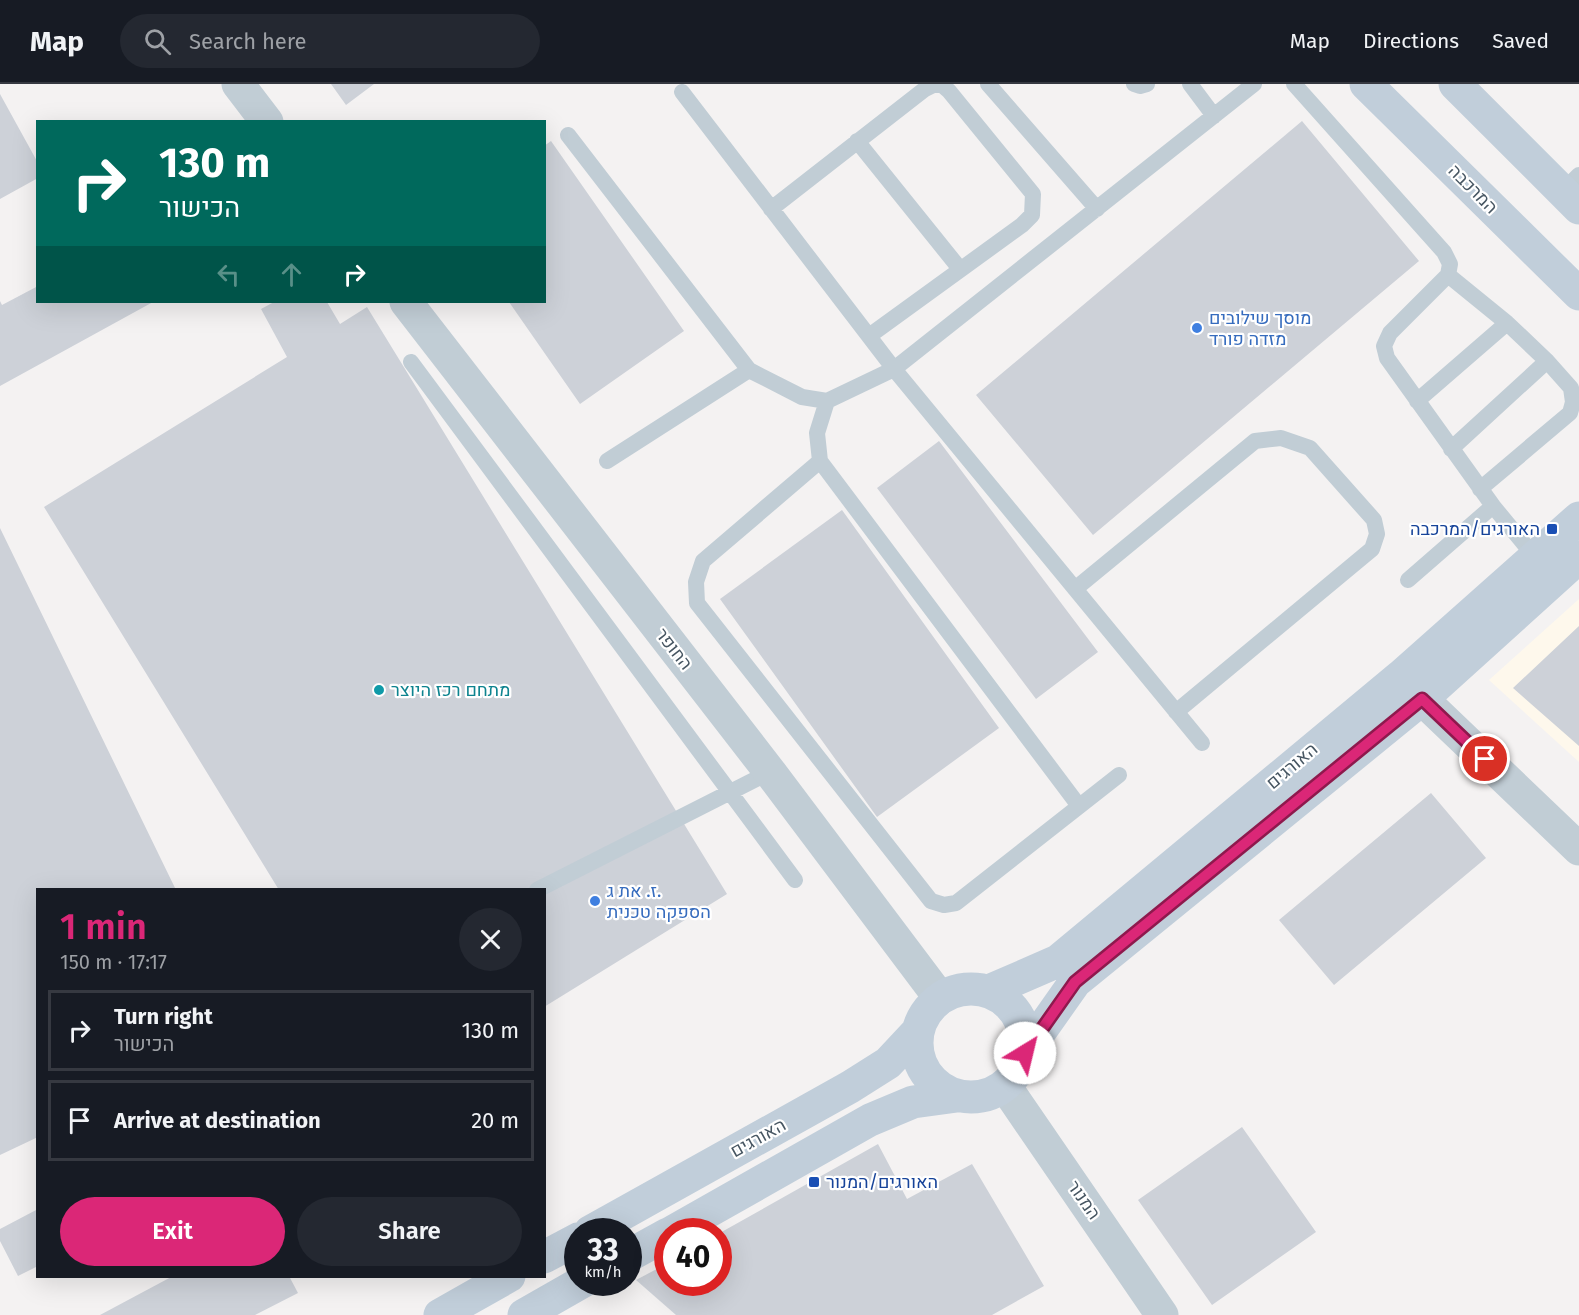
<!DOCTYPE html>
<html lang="en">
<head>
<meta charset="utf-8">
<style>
	:root { --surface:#171b24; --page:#242831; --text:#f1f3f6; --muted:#9ea1a6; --line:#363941; --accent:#db2777 }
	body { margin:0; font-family:"Fira Sans",Heebo,sans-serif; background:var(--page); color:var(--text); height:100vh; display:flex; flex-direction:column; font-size:22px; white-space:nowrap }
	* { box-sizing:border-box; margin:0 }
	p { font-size:20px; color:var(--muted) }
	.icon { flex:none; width:33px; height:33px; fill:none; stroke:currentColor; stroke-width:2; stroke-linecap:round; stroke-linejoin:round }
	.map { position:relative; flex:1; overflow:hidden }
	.details { position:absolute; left:36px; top:804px; width:510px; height:390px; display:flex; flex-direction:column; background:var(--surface); border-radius:0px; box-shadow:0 6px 24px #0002 }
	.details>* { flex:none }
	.guide { position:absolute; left:36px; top:36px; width:510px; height:183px; border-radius:0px; box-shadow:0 6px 24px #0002; background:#00695c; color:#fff; overflow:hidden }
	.speed { position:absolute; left:564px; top:1134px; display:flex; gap:12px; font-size:30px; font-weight:700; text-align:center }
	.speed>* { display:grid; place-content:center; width:78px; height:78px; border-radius:50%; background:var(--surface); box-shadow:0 6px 24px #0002; line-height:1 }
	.speed small { font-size:15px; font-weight:400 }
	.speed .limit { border:9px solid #d22; background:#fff; color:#111 }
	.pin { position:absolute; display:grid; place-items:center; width:51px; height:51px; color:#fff; margin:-26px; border:3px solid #fff; border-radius:50%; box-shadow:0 2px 6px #0007 }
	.me { position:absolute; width:66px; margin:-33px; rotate:36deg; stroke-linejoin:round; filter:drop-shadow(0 0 4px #0008) }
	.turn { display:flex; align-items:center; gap:21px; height:126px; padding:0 24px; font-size:27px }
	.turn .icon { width:78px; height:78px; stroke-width:2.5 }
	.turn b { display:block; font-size:42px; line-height:51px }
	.lanes { display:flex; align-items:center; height:57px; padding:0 24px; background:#0003; justify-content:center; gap:30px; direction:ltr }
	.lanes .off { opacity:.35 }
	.round { display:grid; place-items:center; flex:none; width:63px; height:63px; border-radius:32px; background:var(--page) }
	.overview { display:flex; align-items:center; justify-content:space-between; height:102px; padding:0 24px }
	h1 { font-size:36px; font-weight:600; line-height:45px; color:var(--accent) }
	.button { display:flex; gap:12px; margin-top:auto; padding:12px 24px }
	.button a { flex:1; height:69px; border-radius:36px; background:var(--accent); color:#fff; font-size:24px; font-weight:600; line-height:69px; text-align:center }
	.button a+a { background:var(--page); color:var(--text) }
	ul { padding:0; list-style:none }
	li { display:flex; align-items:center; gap:18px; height:81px; margin:0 12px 9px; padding:0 12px; border:3px solid var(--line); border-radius:0px }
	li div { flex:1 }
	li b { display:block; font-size:22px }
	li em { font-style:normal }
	header { display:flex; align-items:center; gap:36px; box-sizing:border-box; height:84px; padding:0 30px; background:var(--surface); border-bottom:2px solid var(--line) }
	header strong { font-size:28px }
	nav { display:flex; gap:33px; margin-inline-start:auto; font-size:21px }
	.search { width:420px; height:54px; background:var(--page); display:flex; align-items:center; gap:15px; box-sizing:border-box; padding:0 21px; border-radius:33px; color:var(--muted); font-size:22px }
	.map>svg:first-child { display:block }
</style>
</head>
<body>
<header>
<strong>Map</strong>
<div class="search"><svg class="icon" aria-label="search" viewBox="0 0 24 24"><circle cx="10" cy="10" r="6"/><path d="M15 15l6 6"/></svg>Search here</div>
<nav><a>Map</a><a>Directions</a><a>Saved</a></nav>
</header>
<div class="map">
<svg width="1579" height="1231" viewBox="0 0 1579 1231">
	<rect width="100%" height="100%" fill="#f4f2f2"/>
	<path fill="#fef8ec" d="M1579,515V678L1489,596Z"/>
	<path fill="#cdd1d8" d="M331,0H374L346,21Z
		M0,10L38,79V94L0,115Z
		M1302,37L1419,177L1093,451L976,311Z
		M551,57L684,247L580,320L509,218H544V62Z
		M38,202V218H153L0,302V217L2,221Z
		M274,218H327L340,240L367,223L727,810L544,923V806H279L44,423L287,273L261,225Z
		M939,357L1098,568L1036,615L877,404Z
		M842,426L999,644L877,733L720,515Z
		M0,444L176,806H38V1053L0,1071Z
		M1579,542V662L1513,604Z
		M1431,709L1486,774L1334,901L1279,836Z
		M1242,1043L1316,1148L1212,1221L1138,1116Z
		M878,1060L907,1115L972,1080L1044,1202L992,1231H676L636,1196L668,1179V1198H718V1150Z
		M38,1125V1182L18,1192L0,1157V1145Z
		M173,1192H289L298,1209L255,1231H100Z"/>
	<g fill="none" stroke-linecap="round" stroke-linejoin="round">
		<path stroke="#c1cdd5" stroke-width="16" d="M988,0L1097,125
			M1134,0L1140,2L1147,0
			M1190,0L1214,32
			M1294,0L1444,168L1450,180L1448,191L1390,249L1384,262L1387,274L1493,422L1408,496
			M682,8L894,285L1202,659
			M568,51L749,286L802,313L827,317
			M857,57L960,185
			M1563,107L1579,91
			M771,125L925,5L933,1H942L949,7L1033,110L1032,131L1022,141L869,252
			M1448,191L1507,239L1547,277L1571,304L1573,318L1570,329L1480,405
			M411,278L795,796
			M1417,317L1507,239
			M1451,365L1547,277
			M607,377L749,286
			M820,377L703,477L696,498L697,519L931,817L944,821L956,819L1119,691
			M1493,422L1535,473
			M1075,505L1255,357L1281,354L1310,364L1374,436L1377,450L1372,465L1176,628
			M1079,722L820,377L817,349L827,317L894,285L1254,0
			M537,806L770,688"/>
		<path stroke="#c1cdd5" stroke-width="33" d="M238,0L267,38
			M406,218L770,688L940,914
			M1422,615L1579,765
			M1005,1002L1162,1231"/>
		<path stroke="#c1ceda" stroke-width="33" d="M1366,0L1579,210
			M1455,0L1579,124
			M917 959a54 54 0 1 1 108 0a54 54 0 1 1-108 0Z
			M989,907L1058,877L1401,592L1579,434
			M1025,969L1075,898L1422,615L1579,473
			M590,1148L850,1003L888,979L917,948
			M672,1148L870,1036L913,1018L957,1012
			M628,1172L668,1150
			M544,1173L578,1155
			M440,1231L509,1192
			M524,1231L582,1198"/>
	</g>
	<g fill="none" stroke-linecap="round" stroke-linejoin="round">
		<g stroke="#8e194d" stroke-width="15">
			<path id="route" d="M1025,969L1075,898L1422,615L1485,675"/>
		</g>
		<use href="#route" stroke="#db2777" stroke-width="10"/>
	</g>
	<g fill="#3f7fe0" stroke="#fff" stroke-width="2">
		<circle cx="1197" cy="244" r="6"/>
		<circle cx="595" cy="817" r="6"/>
	</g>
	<g fill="#1a4fb4" stroke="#fff" stroke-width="2">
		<rect x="1546" y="439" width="12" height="12" rx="3"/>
		<rect x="808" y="1092" width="12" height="12" rx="3"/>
	</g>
	<circle fill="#0f9aa8" stroke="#fff" stroke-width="2" cx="379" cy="606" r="6"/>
	<g text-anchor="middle" stroke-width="4.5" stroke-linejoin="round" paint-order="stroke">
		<g font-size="18" fill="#475662" stroke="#fff">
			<text transform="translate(1473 105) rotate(45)" y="6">המרכבה</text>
			<text transform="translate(674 565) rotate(52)" y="6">החופר</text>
			<text transform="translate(1292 682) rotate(-40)" y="6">האורגים</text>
			<text transform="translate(758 1054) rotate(-29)" y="6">האורגים</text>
			<text transform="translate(1084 1116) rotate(55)" y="6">המנור</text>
		</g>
		<g font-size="18" fill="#366cbe" stroke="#fff" text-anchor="start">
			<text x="1209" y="240">מוסך שילובים<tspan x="1209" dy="21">מזדה פורד</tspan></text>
			<text x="607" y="813">ז. את ג.<tspan x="607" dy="21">הספקה טכנית</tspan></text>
		</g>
		<g font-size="18" fill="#164399" stroke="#fff" text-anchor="end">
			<text x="1540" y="451">האורגים/המרכבה</text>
			<text x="826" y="1104" text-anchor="start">האורגים/המנור</text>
		</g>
		<g font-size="18" fill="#0d838f" stroke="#fff" text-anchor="start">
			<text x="391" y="612">מתחם רכז היוצר</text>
		</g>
	</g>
</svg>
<div class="speed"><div>33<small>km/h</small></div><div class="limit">40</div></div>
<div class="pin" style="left:1485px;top:675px;background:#d93025"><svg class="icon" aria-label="arrive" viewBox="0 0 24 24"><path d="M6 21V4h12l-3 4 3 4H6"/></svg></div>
<svg class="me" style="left:1025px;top:969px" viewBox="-20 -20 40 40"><circle r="19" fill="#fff"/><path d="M0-13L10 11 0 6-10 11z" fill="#db2777"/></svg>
<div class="guide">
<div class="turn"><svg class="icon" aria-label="right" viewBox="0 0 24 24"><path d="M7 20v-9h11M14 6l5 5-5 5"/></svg><div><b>130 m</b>הכישור</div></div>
<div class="lanes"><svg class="icon off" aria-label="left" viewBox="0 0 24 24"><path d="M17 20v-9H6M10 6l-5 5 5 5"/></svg><svg class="icon off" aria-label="ahead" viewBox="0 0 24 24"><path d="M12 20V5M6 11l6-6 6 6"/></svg><svg class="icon" aria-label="right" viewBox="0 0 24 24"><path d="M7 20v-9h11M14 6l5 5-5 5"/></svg></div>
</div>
<section class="details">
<div class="overview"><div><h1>1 min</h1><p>150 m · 17:17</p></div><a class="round"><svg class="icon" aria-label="close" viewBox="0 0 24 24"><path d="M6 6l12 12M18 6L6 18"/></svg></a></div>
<ul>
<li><svg class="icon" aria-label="right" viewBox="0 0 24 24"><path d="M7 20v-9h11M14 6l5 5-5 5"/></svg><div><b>Turn right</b><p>הכישור</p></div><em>130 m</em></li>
<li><svg class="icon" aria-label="arrive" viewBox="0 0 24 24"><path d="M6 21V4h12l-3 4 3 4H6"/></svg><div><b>Arrive at destination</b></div><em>20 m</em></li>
</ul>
<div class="button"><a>Exit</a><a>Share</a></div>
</section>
</div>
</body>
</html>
